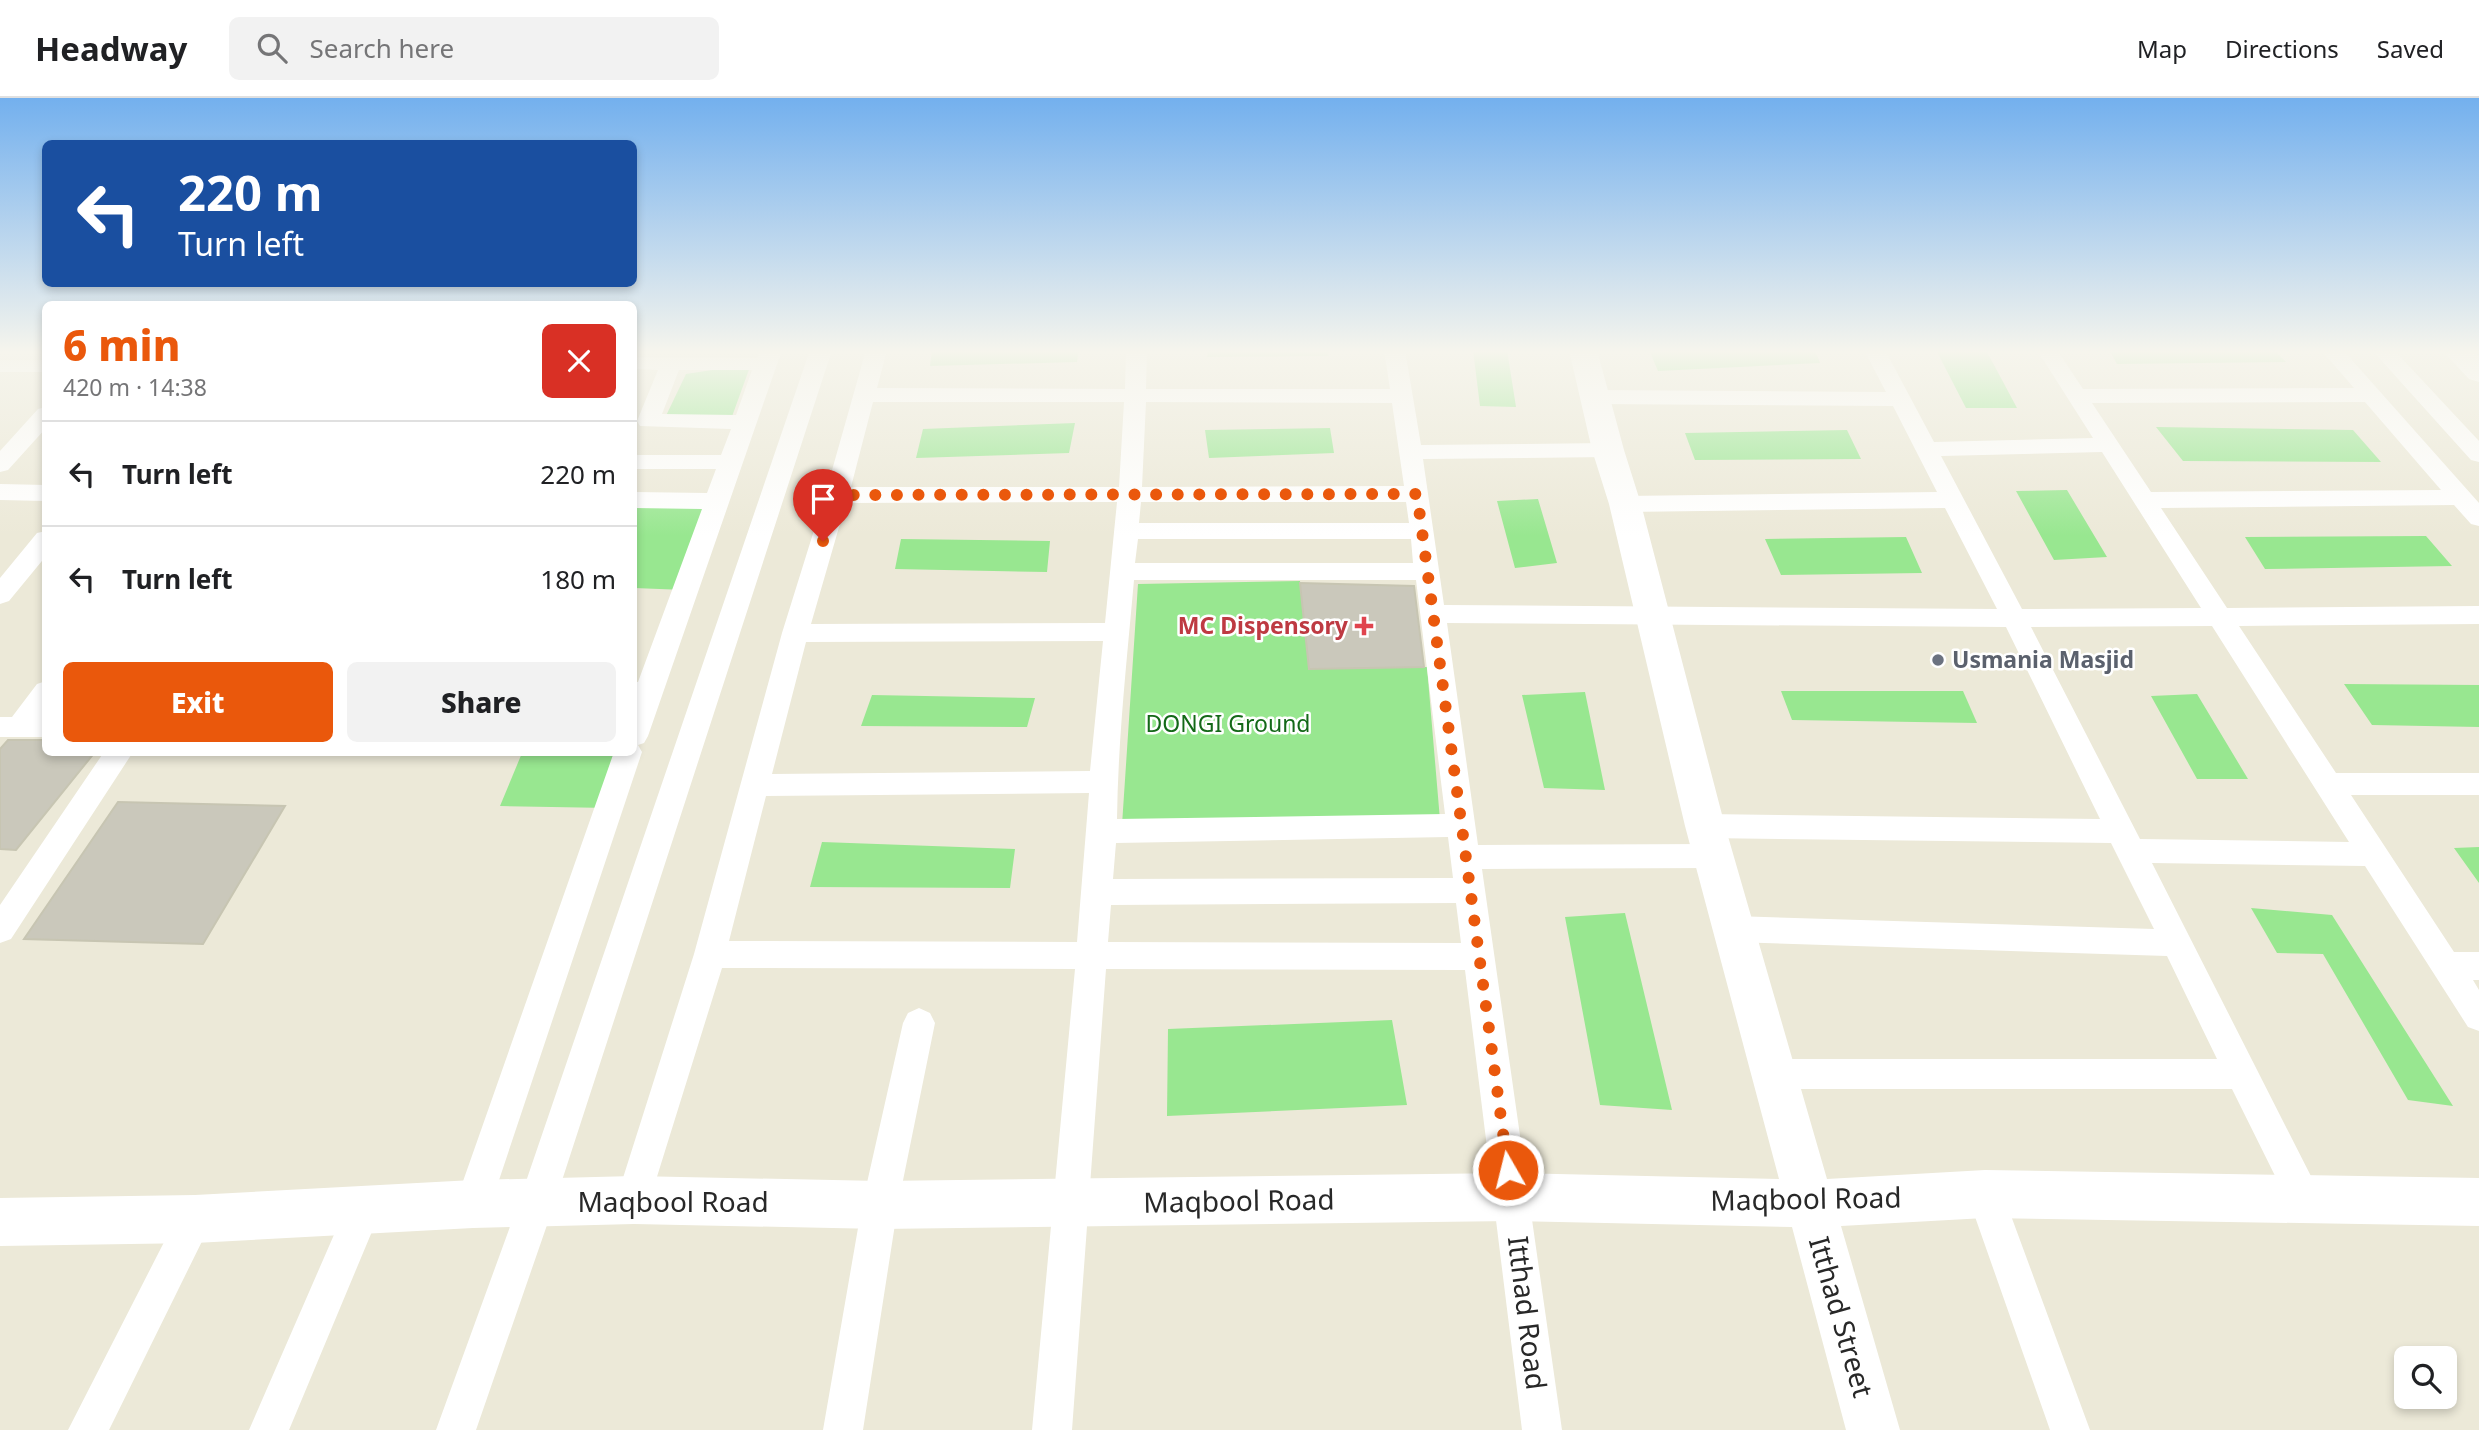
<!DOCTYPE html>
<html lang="en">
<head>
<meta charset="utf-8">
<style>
	:root { --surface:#fff; --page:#f2f2f2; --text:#202124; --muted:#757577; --line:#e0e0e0; --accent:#ea580c }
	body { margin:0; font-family:"Noto Sans",sans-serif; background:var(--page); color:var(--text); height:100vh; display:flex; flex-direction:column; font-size:26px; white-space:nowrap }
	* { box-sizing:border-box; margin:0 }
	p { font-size:23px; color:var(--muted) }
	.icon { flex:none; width:38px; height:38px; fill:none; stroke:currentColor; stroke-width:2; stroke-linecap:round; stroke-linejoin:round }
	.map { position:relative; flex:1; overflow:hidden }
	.side { position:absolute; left:42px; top:203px; width:595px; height:455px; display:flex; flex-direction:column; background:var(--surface); border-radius:10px; box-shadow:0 4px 10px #0003 }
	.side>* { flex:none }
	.hud { position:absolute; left:42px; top:42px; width:595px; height:147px; border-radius:10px; box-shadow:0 4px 10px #0003; background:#1a4fa0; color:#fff; overflow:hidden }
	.tools { position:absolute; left:2394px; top:1248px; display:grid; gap:14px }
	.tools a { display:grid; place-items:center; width:63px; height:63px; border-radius:10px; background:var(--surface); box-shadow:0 4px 10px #0003; font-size:35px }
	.pin { position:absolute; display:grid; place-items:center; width:60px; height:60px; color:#fff; margin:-72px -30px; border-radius:50% 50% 50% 0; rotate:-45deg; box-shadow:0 0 7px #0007 }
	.pin .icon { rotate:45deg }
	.me { position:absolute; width:77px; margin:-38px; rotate:352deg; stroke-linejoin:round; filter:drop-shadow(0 0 5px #0008) }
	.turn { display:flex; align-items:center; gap:24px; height:147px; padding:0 21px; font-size:32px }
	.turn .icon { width:91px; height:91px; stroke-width:2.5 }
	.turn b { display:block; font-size:49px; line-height:60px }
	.round { display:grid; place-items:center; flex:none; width:74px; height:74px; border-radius:10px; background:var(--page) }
	.headline { display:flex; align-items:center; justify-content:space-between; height:119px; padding:0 21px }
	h1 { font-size:42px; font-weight:800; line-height:52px; color:var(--accent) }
	.action { display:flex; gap:14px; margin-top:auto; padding:14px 21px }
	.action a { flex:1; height:80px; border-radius:10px; background:var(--accent); color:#fff; font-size:28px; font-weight:800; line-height:80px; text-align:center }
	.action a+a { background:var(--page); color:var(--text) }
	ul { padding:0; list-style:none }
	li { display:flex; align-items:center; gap:21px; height:105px; padding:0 21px; border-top:2px solid var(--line) }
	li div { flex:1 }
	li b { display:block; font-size:26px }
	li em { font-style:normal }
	header { display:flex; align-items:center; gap:42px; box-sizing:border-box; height:98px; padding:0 35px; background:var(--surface); border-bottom:2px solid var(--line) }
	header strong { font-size:33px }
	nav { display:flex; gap:38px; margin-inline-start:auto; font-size:24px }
	.search { width:490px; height:63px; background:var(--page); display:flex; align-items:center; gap:18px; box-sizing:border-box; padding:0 24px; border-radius:10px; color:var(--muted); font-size:26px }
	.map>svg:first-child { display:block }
</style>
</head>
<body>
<header>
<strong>Headway</strong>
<div class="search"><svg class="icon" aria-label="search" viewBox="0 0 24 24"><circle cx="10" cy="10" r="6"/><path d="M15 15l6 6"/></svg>Search here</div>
<nav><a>Map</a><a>Directions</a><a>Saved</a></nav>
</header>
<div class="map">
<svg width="2479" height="1332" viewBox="0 0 2479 1332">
	<rect width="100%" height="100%" fill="#ece9d8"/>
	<path fill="#98e790" d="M932,252H1079L1077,264L930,268Z
		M1208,252H1328L1329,258L1207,259Z
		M1473,252H1507L1516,309L1480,308Z
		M1649,252H1815L1820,265L1658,273Z
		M1936,252H1986L2017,310H1966Z
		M2109,252H2275L2286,264L2117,266Z
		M751,266L730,324H663L686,276Z
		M1075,325L1069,355L916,360L923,331Z
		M2156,329L2353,332L2381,364L2183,363Z
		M1330,330L1334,355L1209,360L1205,332Z
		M1847,332L1861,361L1695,362L1685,335Z
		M2067,392L2107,459L2054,462L2016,393Z
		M1538,401L1557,465L1515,470L1497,403Z
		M634,402L716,403L685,492L634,490Z
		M2426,438L2452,468L2265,471L2245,439Z
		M1906,439L1922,475L1781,477L1765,441Z
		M901,441L1050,443L1047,474L895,471Z
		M1300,483L1309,570L1427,569L1440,722L1122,727L1138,486Z
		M2344,586L2479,587V629L2372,627Z
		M1781,593H1963L1977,625L1792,622Z
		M1585,594L1605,692L1544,690L1522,597Z
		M2197,596L2248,681H2197L2151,598Z
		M872,597L1035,600L1027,629L861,628Z
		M522,655H628L610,710L500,708Z
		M822,744L1015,751L1010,790L810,789Z
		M2479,749V785L2454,750Z
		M2251,810L2332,817L2453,1008L2408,1002L2323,856L2277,855Z
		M1625,815L1672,1012L1600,1007L1565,819Z
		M1392,922L1407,1007L1167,1018L1168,931Z"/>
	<path fill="#cac8bb" stroke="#c7c5b2" stroke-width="2" d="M1300,485L1414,488L1424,569L1309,571Z
		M8,642H46V654H95L16,752L0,751V651Z
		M118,704L285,708L203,846L24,841Z"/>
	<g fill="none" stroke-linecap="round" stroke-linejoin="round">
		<path fill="#fff" fill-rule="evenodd" d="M761,252H782L648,638L644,645L638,647L642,654L491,1106L486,1118L473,1123L460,1118L455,1106L614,654H634V584H638L702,411L634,410V394L707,395L716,371H634V357H721L731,331L640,328L637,323L658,272L634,271V259L757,260ZM679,272H752L736,317L662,316Z
			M810,252H832L555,1104L476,1332H436L519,1104Z
			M866,252H887L877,290L1125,291L1126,252H1147L1146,291H1390L1384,252H1405L1421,347L1608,345L1616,347L1619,352L1616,357L1608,359L1423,361L1444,507L1997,511L1945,410L1625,414L1617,411L1613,406L1617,401L1625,398L1937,394L1893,308L1595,306L1587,304L1584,299L1587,294L1595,292L1886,294L1864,252H1885L1934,344L2093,340L2037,252H2057L2083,291L2354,290L2321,252H2343L2479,405V428L2471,426L2454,407L2161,410L2227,510L2479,508V526L2239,528L2336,675H2479V697H2351L2454,854H2479V882H2473L2479,892V933L2468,929L2365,768L2152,765L2317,1090L2323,1102L2317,1114L2305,1119L2293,1114L2232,991H1773L1761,987L1756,976L1761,965L1773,961H2217L2167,858L1733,844L1722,840L1718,831L1722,822L1733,818L2154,831L2111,745L1705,740L1695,736L1690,728L1695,720L1705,716L2100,721L2006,529L1447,525L1478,747L1713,746L1723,749L1728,758L1723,767L1713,770L1482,771L1562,1332H1522L1465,872L1106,871L1072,1332H1032L1075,871L722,870L646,1114L634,1119L622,1114L616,1102L694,856L782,535L825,397ZM873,304H1124L1119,389H851ZM1146,304L1392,305L1404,388L1142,389ZM2365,304L2441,392L2151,394L2092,305ZM2102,354L2201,510L2022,511L1941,358ZM1117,404L1105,525L811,526L846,405ZM1141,404H1406L1409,425H1139ZM1138,441H1411L1413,465H1135ZM1134,482H1416L1445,716L1117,721C1118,641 1127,561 1134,482ZM2212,528L2349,744L2140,741L2031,529ZM1103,543L1090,673L772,676L806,544ZM1089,695L1077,844L729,843L766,698ZM1448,739L1453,780L1113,781L1116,745ZM1456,805L1461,845L1108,844L1111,807Z
			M2372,252H2394L2479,343V364L2471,362Z
			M0,262H46V274H0Z
			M46,309V330L8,372L0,374V353L38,311Z
			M0,386L46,387V403L0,402Z
			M46,433V458L9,503L0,506V480L37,435Z
			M46,583V614L42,619H46V639H0V619H12L37,586Z
			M104,654H133L11,841L0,845V807Z
			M919,910L930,915L935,925L898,1107L863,1332H823L862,1107L903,925L908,915Z
			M1985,1079L1997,1084L2003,1096L2090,1332H2050L1967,1096L1973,1084Z
			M363,1095L376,1100L381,1112L289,1332H249L350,1100Z
			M195,1103L208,1109L213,1121L109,1332H68L182,1109Z"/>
		<path fill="#fff" fill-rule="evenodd" d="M1569,252H1597L1624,352L1641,406L1725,728L1827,1081L1985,1072L2479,1080V1128L1985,1120L1841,1128L1900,1332H1846L1792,1129L1512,1123L880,1131L634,1126L473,1130L195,1145L0,1148V1100L195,1097L473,1082L634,1078L880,1083L1512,1075L1779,1081L1685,728L1609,406L1592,352Z
			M2442,252H2472L2479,258V284L2469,281Z"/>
	</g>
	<linearGradient id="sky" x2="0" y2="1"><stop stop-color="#73b0ee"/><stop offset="0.58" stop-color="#f6f5ed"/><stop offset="1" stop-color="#f6f5ed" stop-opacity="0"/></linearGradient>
	<rect width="2479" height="438" fill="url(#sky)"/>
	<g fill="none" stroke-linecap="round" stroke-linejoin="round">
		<path stroke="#ea580c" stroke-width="12" stroke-dasharray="0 21.6" d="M823,443L837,397L1417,396L1508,1072"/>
	</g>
	<path fill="#e0444e" stroke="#fff" stroke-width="2.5" d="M1360.5 517.5h7v7h7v7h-7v7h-7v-7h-7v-7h7z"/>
	<circle fill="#6b7280" stroke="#fff" stroke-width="2.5" cx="1938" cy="562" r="7"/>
	<g text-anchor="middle" stroke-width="5" stroke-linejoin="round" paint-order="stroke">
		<g font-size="23" font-weight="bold" fill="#be3a42" stroke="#fff" text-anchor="end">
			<text x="1348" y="536">MC Dispensory</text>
		</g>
		<g font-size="23" font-weight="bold" fill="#5b616d" stroke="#fff" text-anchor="start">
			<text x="1952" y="570">Usmania Masjid</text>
		</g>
		<g font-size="23" fill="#146918" stroke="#fff">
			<text x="1228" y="634">DONGI Ground</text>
		</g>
		<g font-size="28" fill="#282828" stroke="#fff">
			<text transform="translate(1806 1101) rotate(-1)" y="10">Maqbool Road</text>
			<text transform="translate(1239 1103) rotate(-1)" y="10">Maqbool Road</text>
			<text x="673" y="1114">Maqbool Road</text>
			<text transform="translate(1527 1215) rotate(83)" y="10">Itthad Road</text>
			<text transform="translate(1841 1219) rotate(74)" y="10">Itthad Street</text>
		</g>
	</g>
</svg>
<div class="tools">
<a><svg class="icon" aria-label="search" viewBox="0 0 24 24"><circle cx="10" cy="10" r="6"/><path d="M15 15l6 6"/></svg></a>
</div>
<div class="pin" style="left:823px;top:443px;background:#d93025"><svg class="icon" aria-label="arrive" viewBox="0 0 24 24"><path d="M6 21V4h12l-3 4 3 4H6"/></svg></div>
<svg class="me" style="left:1508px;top:1072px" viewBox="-20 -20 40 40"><circle r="17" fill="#ea580c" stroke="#fff" stroke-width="3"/><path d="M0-11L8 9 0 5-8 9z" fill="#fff"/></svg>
<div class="hud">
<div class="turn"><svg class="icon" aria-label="left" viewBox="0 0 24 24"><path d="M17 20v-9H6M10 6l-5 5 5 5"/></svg><div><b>220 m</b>Turn left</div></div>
</div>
<section class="side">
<div class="headline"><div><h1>6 min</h1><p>420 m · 14:38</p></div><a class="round" style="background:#d93025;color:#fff"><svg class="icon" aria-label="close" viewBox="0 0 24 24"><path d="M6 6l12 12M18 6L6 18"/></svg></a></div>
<ul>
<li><svg class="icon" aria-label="left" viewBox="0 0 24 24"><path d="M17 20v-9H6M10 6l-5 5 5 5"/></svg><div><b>Turn left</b></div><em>220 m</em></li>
<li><svg class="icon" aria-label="left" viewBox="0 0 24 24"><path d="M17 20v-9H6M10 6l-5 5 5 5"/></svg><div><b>Turn left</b></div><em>180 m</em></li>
</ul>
<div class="action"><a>Exit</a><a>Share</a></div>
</section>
</div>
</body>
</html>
